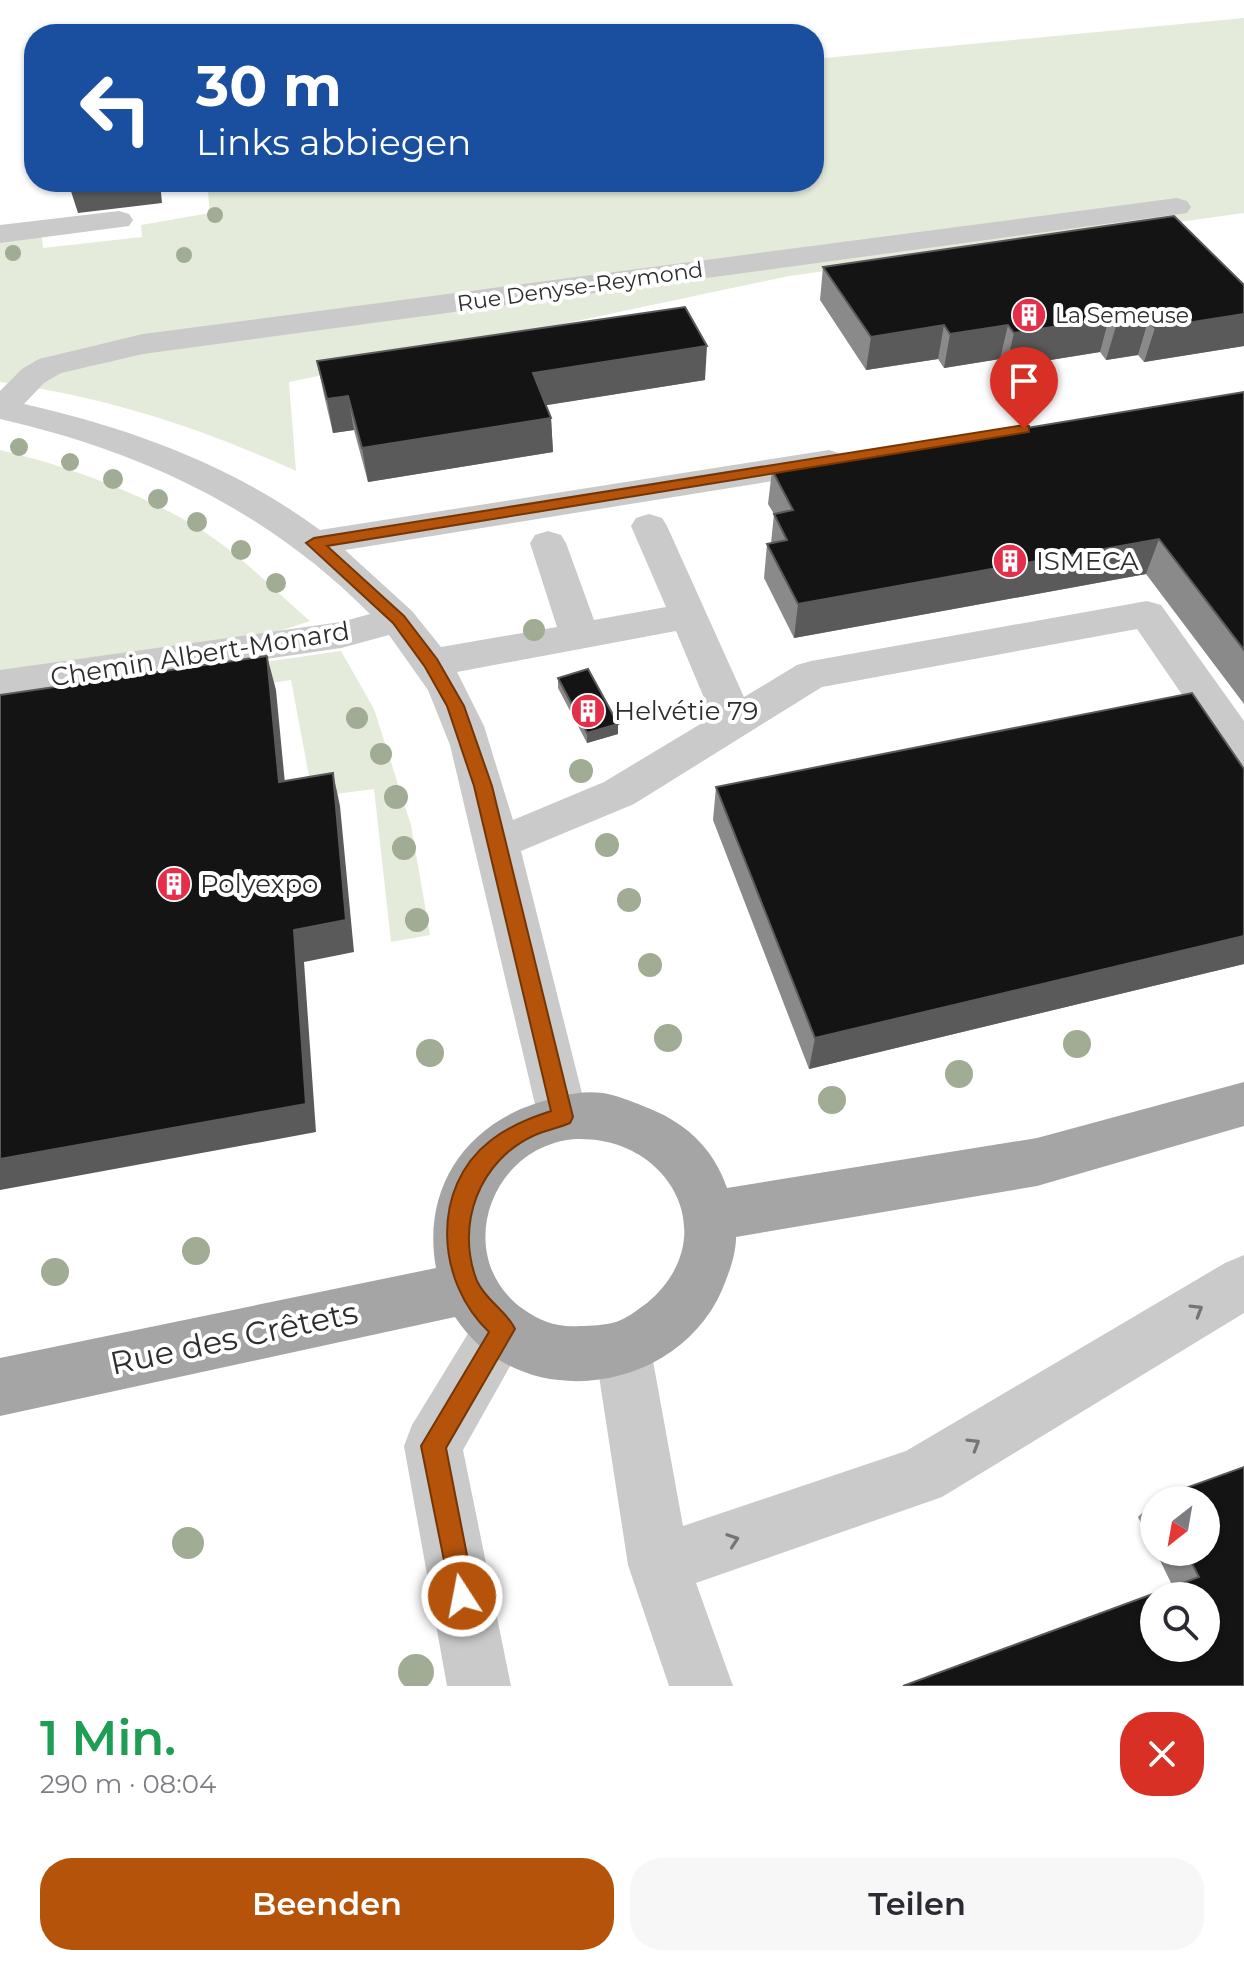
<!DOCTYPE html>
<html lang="de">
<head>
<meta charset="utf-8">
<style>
	:root { --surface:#fff; --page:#f7f7f7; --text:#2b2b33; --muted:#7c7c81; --accent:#b45309 }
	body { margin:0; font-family:Montserrat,sans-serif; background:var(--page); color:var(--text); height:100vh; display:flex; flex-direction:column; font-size:30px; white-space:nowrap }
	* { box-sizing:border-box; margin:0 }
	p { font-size:26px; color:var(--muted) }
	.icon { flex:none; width:44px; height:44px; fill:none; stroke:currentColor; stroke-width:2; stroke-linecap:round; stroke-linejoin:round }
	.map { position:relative; height:1686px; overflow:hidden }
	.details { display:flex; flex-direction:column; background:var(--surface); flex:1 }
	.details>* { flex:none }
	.top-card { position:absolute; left:24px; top:24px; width:800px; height:168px; border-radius:32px; box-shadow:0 2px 6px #0004; background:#1a4fa0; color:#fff; overflow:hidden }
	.needle { width:52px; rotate:211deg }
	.controls { position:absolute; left:1140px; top:1486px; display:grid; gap:16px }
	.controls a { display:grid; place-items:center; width:80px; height:80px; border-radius:50%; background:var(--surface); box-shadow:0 2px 6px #0004; font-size:40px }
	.pin { position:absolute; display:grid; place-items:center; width:68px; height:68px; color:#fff; margin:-82px -34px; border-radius:50% 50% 50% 0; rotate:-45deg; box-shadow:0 0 8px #0007 }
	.pin .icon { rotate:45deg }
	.me { position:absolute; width:88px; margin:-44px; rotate:349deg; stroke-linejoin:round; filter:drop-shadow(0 0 6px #0008) }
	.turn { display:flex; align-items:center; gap:28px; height:168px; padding:0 40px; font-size:36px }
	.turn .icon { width:104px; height:104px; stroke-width:2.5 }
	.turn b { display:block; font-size:56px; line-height:68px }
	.round { display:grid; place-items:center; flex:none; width:84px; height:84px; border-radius:32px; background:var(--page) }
	.overview { display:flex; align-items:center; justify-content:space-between; height:136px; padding:0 40px }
	h1 { font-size:48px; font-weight:600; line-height:60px; color:#1e9e55 }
	.cta { display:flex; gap:16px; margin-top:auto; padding:16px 40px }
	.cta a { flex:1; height:92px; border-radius:32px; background:var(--accent); color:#fff; font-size:32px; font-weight:600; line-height:92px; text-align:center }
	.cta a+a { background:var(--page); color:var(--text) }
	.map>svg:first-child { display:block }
</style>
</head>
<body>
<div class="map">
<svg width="1244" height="1686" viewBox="0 0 1244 1686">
	<rect width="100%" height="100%" fill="#fff"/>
	<path fill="#e4ebda" d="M1244,18V213L789,276L289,382L296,471C196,426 109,398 0,382V241L42,236L43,248L142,237L141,225L210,213L207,182H814V59Z
		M0,450C69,466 159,499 216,540C250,564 278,594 310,621L273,633L0,674Z
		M341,651L374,709L411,825L430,935L391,942L374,789L313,797L291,680L0,723V700Z"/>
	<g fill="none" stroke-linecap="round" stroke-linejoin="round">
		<path fill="#cacaca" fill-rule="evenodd" d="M1177,198L1187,201L1191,207L1187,213L143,354L61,373L44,383L24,404C130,428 232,465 320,530L829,450L841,454L846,461L841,468L829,472L345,550L412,611L441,647L557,627L530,543L535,535L548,531L561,535L566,543L594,620L666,607L631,526L636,518L649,514L662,518L667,526L744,697L797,665L811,661L1147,601L1161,605L1244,721V767L1229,763L1137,629L822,687L634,804L521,851L588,1117L581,1133L563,1140L545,1133L538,1117L450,745L428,690L389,635L341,648L0,698V670L341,622L370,614C267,510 141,451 0,419V391L22,369L39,359L143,334ZM676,631L712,717L604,782L513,820L484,726L457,672Z
			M119,211L129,214L133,220L129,226L0,243V225Z
			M1244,1255V1313L942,1497L696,1583L733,1686H669L628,1565L595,1350L603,1330L623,1322L643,1330L651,1350L683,1526L906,1451L1225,1263Z
			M503,1301L523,1309L531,1329L463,1450L511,1686H447L404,1446L412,1425L483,1309Z"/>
		<path fill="#a5a5a5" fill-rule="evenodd" d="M1244,1082V1126L1037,1186L736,1237C736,1255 729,1273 722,1290C677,1394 520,1417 455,1317L0,1416V1358L436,1268C422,1191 463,1127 537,1103C558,1096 580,1090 603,1093C616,1095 631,1101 643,1106C684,1121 713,1147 727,1188L1037,1138ZM576,1139C671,1136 725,1238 647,1303C637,1310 628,1318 616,1322C605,1325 591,1326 580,1326C558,1328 540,1321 523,1309C451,1257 490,1145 576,1139Z"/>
	</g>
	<g fill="#a0ac93">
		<circle cx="215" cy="215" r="8"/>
		<circle cx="13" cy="253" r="8"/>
		<circle cx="184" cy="255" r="8"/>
		<circle cx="19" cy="447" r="9"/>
		<circle cx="70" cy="462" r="9"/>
		<circle cx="113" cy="479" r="10"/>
		<circle cx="158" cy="499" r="10"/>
		<circle cx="197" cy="522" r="10"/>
		<circle cx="241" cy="550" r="10"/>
		<circle cx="276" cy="583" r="10"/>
		<circle cx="534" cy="630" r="11"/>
		<circle cx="357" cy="718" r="11"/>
		<circle cx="381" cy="754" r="11"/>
		<circle cx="581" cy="771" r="12"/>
		<circle cx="396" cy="797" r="12"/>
		<circle cx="607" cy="845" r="12"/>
		<circle cx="404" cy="848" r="12"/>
		<circle cx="629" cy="900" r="12"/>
		<circle cx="417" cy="920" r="12"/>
		<circle cx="650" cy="965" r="12"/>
		<circle cx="668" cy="1038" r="14"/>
		<circle cx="1077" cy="1044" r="14"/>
		<circle cx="430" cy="1053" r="14"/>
		<circle cx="959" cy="1074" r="14"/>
		<circle cx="832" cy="1100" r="14"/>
		<circle cx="196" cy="1251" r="14"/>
		<circle cx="55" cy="1272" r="14"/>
		<circle cx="188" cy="1543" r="16"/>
		<circle cx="416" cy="1672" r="18"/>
	</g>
	<path fill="#8a8a8a" d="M823,267L1244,285V346L1144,362L1138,355L1106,360L1100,352L1006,367L1000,359L944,368L938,359L866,370L820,300Z
		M317,361L705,380L546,405L551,418L553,452L368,482L354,430L333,433L324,395Z
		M1244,392V704L1146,574L794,638L764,578L767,544L771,543L774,514L768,504L772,470Z
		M558,678L618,724V734L587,743L558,688Z
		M1244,769V964L809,1069L713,820L716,787Z
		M1244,1467V1686L1173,1587L1156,1552H1206V1500H1156L1158,1498Z
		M1154,1502V1548L1138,1517Z"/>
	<path fill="#5a5a5a" d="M68,182H160L162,203L78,213Z
		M1244,314V346L1144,362L1155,328Z
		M1109,318L1100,352L1006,367L1014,333Z
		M1148,321L1138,355L1106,360L1116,326Z
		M944,325L938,359L866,370L871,337Z
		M1008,325L1000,359L944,368L950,334Z
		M707,346L705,380L535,407L533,373Z
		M348,396L354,430L333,433L327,399Z
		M551,418L553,452L368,482L362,448Z
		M1159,539L1146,574L794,638L798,604Z
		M267,656L276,690L288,815L279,782Z
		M618,724V734L587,743V733Z
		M333,773L340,806L354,952L304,962L316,1132L0,1190V1159L294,930Z
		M1244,936V964L809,1069L815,1038Z"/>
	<path fill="#141414" stroke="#5a5a5a" stroke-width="2" fill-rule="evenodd" d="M1174,216L1244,285V314L1155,328L1148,321L1116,326L1109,318L1014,333L1008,325L950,334L944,325L871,337L823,267Z
		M685,307L707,346L533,373L551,418L362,448L348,396L327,399L317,361Z
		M1244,392V650L1159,539L798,604L767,544L787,540L774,514L793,510L772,470Z
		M267,656L279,782L333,773L346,920L294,930L306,1104L0,1159V695Z
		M588,669L618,724L587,733L558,678Z
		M1192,693L1244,769V936L815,1038L716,787Z
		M1244,1467V1686H903L1199,1577L1186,1552H1206V1500H1159L1158,1498ZM1154,1596H1206V1648H1154Z"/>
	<defs><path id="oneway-chevron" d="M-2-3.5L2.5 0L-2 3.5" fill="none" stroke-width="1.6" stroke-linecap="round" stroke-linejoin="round" transform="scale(2)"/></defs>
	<g stroke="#747474">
		<use href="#oneway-chevron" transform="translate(1197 1310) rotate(-31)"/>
		<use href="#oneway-chevron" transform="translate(974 1444) rotate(-31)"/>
		<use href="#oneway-chevron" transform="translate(733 1540) rotate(-19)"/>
	</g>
	<path fill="#b45309" stroke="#753606" stroke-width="2" d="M1024,425L1029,426V432L327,546L404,616L437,659L464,706L492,786L573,1117L570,1123C559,1128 546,1130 535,1135C479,1160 455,1225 477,1281C486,1301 507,1311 515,1329L446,1448L475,1596L471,1605L462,1609L453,1605L421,1446L489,1332C436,1282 430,1188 490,1141C509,1126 529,1118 551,1111L474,786L447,706L425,667L393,623L306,543L314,538Z"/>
	<defs>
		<g id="building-disc" transform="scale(1.8)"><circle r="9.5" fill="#e52e49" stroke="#fff"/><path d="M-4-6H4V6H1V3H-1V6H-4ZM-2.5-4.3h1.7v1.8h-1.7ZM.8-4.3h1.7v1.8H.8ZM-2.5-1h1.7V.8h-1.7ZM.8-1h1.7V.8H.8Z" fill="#fff"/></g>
	</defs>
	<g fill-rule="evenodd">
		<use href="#building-disc" x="1029" y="315"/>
		<use href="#building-disc" x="1010" y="561"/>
		<use href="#building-disc" x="588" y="711"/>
		<use href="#building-disc" x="174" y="884"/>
	</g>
	<g text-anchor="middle" stroke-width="8" stroke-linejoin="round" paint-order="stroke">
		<g font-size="22" fill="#2d2d2d" stroke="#fff">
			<text transform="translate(580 286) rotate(-8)" y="8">Rue Denyse-Reymond</text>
		</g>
		<g font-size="22" fill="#2d2d2d" stroke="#fff" text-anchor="start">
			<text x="1055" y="323">La Semeuse</text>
		</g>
		<g font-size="26" fill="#2d2d2d" stroke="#fff" text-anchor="start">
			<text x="1036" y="570">ISMECA</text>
			<text x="614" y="720">Helvétie 79</text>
			<text x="200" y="893">Polyexpo</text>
		</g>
		<g font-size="26" fill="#2d2d2d" stroke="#fff">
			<text transform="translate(200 654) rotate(-9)" y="9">Chemin Albert-Monard</text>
		</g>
		<g font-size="32" fill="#2d2d2d" stroke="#fff">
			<text transform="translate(234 1338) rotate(-12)" y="11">Rue des Crêtets</text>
		</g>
	</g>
</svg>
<div class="controls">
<a><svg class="needle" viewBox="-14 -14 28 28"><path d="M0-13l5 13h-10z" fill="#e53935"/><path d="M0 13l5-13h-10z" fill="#7c7c81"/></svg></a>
<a><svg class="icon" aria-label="search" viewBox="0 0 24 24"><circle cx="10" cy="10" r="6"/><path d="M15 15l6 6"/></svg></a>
</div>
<div class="pin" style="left:1024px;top:429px;background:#d93025"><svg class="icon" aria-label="arrive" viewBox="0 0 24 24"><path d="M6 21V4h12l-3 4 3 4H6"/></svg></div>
<svg class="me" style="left:462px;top:1596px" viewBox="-20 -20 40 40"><circle r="17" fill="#b45309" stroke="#fff" stroke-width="3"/><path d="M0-11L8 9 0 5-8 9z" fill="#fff"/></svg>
<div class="top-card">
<div class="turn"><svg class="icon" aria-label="left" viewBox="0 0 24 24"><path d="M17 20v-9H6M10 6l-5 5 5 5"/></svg><div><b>30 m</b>Links abbiegen</div></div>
</div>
</div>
<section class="details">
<div class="overview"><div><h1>1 Min.</h1><p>290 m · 08:04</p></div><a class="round" style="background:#d93025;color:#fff"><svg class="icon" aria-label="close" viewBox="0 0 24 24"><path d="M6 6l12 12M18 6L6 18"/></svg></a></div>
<div class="cta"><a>Beenden</a><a>Teilen</a></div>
</section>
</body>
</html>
